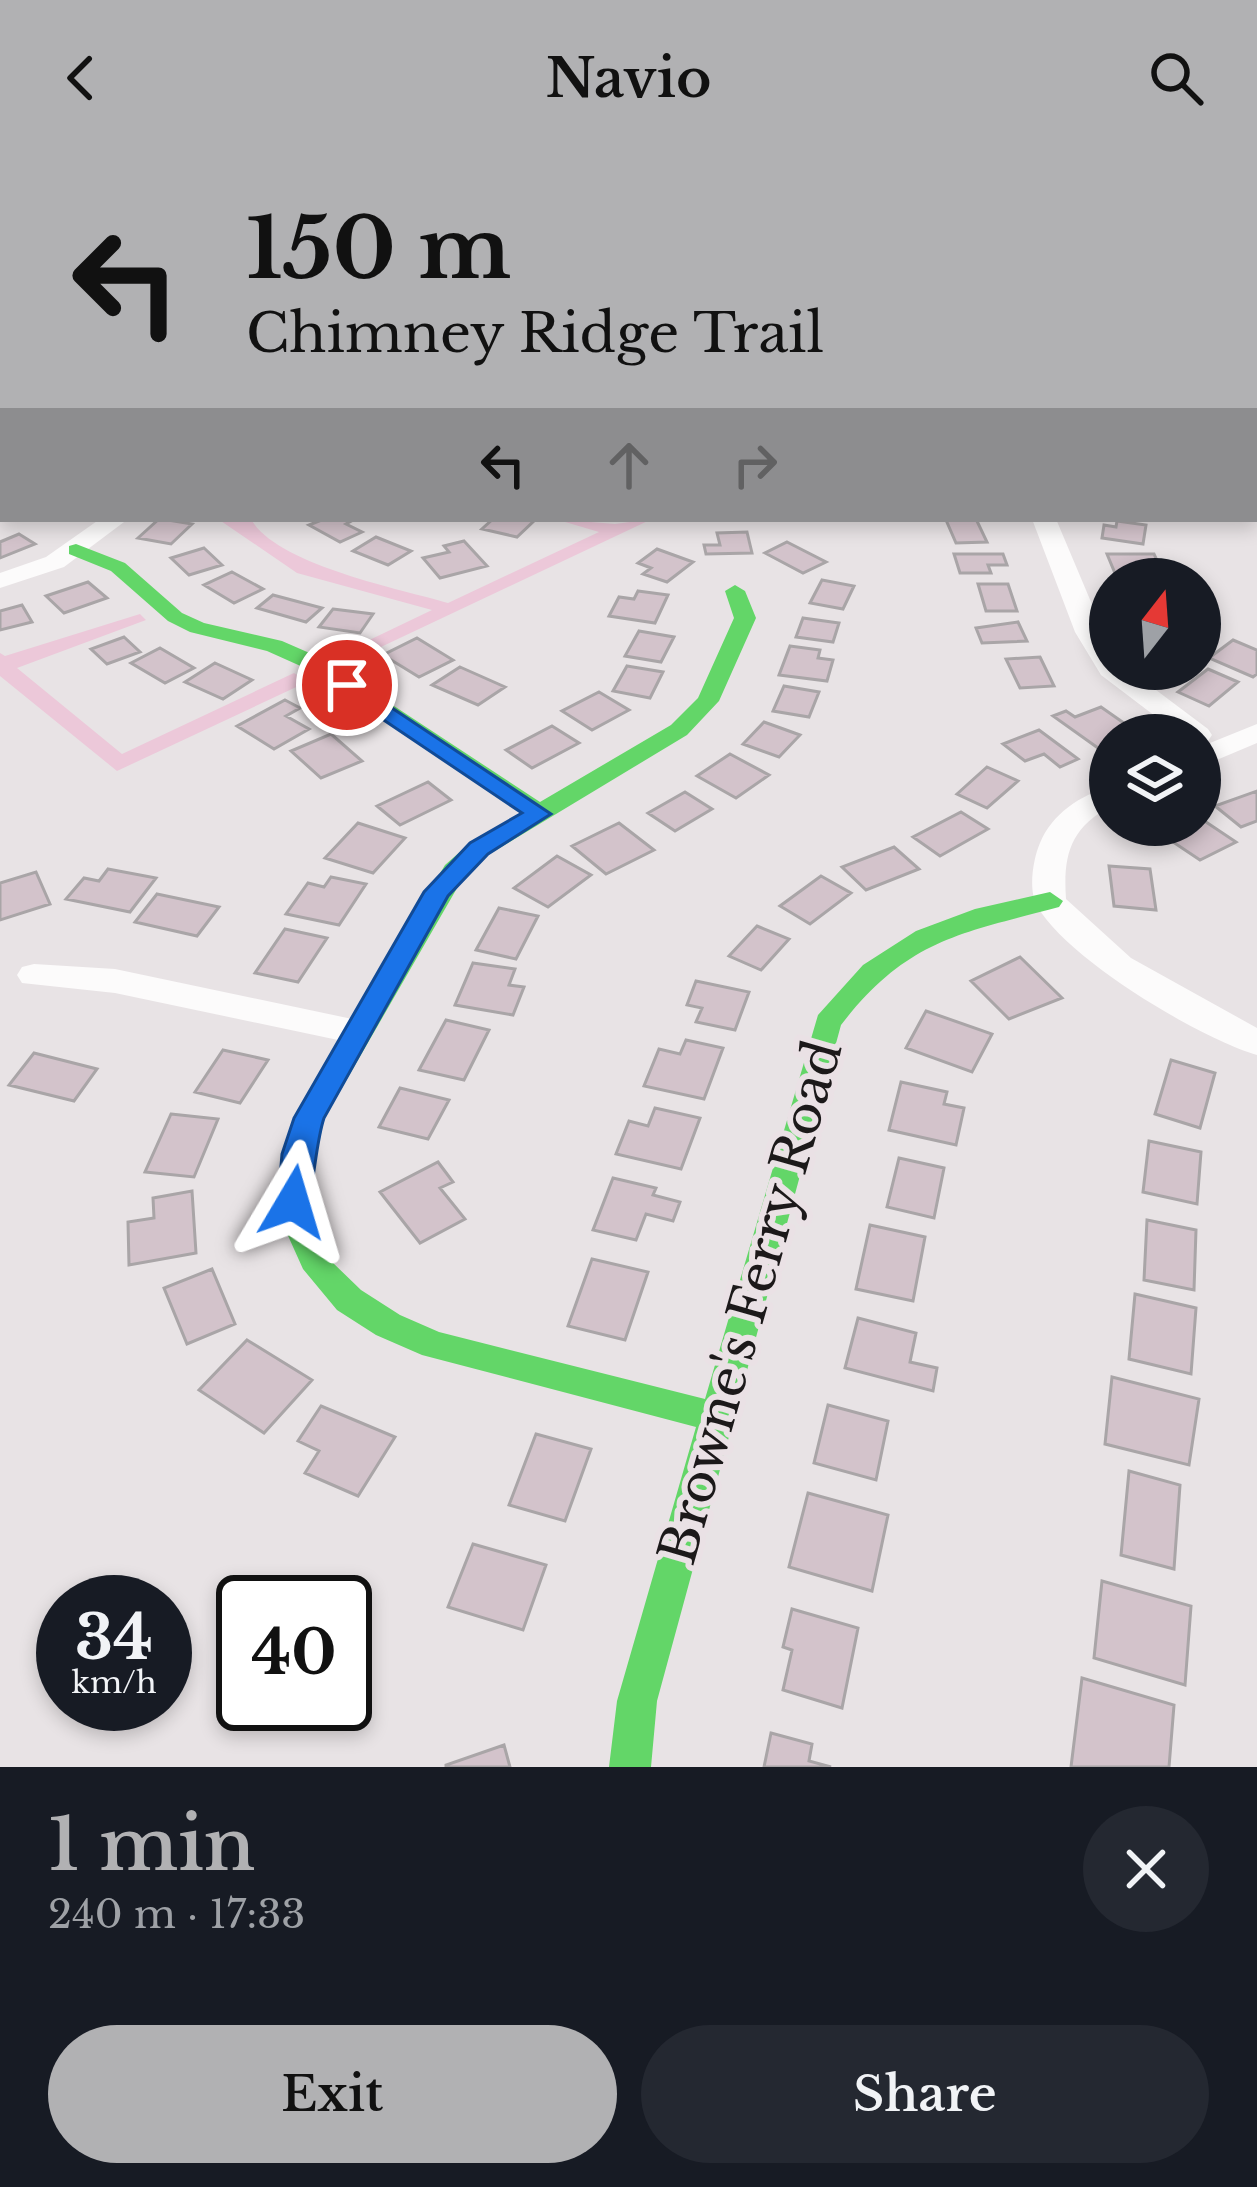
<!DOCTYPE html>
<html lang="en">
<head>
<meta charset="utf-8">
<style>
	:root { --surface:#171b24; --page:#242831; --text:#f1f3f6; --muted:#9ea1a6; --accent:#b1b1b3 }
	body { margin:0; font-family:"Libre Baskerville",serif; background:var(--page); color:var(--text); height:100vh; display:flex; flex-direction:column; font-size:45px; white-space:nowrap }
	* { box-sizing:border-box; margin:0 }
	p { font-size:39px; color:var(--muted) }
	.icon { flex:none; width:66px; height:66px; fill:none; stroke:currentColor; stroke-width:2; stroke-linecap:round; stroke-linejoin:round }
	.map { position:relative; height:1611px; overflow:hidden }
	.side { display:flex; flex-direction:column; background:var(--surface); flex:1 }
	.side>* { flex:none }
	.guide { position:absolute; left:0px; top:0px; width:1257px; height:366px; box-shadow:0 6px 18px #0003; background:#b1b1b3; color:#111; overflow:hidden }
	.needle { width:78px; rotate:17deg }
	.controls { position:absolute; left:1089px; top:402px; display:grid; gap:24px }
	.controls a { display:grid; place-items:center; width:132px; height:132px; border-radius:50%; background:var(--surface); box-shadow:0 6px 18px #0003; font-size:60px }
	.speed { position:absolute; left:36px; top:1419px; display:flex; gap:24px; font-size:60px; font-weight:700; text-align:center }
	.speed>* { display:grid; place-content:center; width:156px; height:156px; border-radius:50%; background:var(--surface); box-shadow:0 6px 18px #0003; line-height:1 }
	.speed small { font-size:30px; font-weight:400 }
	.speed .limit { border:6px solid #111; border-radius:18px; background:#fff; color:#111 }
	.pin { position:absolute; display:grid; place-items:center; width:102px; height:102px; color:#fff; margin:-51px; border:6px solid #fff; border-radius:50%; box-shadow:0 3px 12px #0007 }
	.me { position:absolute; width:132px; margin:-66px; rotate:7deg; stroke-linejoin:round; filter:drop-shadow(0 0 9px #0008) }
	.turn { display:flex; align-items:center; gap:42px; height:252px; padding:0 48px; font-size:54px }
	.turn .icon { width:156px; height:156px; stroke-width:2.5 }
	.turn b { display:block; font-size:84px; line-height:102px }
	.lanes { display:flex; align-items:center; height:114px; padding:0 48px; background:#0003; justify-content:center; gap:60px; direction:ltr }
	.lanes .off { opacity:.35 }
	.round { display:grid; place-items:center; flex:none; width:126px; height:126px; border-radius:63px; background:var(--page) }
	.headline { display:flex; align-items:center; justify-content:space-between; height:204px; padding:0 48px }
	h1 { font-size:72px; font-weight:600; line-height:90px; color:var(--accent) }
	.button { display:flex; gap:24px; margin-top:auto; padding:24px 48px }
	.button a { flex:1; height:138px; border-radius:72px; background:var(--accent); color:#111; font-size:48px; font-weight:600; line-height:138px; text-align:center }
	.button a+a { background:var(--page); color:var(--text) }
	header { display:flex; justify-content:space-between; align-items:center; height:156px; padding:0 48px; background:var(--accent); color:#111; font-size:54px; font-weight:600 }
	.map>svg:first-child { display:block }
</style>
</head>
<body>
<header><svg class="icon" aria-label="back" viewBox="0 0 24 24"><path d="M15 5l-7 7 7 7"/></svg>Navio<svg class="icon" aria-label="search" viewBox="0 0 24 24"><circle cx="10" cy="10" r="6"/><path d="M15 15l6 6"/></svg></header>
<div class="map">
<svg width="1257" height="1611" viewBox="0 0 1257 1611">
	<rect width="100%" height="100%" fill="#e8e3e5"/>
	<path fill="#ecc8d9" d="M218,363H251C275,408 399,433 448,447L599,376L555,363L615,368L652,363L347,507L336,500L432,454L297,417Z
		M140,458L146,464L17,512L122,598L294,517L307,526L117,615L0,520V497L5,500Z"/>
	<path fill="#d3c3cb" stroke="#a9a5a7" stroke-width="3" d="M159,363H162L192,368L171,388L138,382Z
		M324,363H355L346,368L362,376L340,386L309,369Z
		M493,363H536L517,381L482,373Z
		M976,363L987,386L956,387L946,364Z
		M1117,365L1146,369L1143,388L1102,382L1104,369L1116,371Z
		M747,376L752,397L706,398L704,389H720L717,377Z
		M19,378L35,388L0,402V386Z
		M376,381L411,395L388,409L353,395Z
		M464,385L487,410L440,422L423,402L449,396L444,390Z
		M787,386L826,406L803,417L765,397Z
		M204,392L222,409L189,419L171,402Z
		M657,393L693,406L667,426L643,418L651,412L638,407Z
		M954,398H1003L1007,409H988L991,417H960Z
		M1107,398H1154L1165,422H1117Z
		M232,416L263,433L234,447L204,429Z
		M822,424L854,430L843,453L810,447Z
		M88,426L107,442L64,457L46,440Z
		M978,428H1008L1017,455H986Z
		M638,435L668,439L655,467L609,460L619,441L634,443Z
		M273,439L322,452L306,466L257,452Z
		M22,449L32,466L0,474V455Z
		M333,453L373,458L360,477L319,471Z
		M803,462L839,467L833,486L796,481Z
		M1018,466L1027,485L982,487L976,472Z
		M639,475L674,481L661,506L625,500Z
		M124,481L140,496L107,508L91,493Z
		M417,482L453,504L419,521L383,499Z
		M1233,484L1257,494V518L1253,521L1209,502Z
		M790,490L820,494L818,502L833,504L827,525L779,519Z
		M160,492L194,512L165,527L131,507Z
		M1040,501L1054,530L1020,532L1006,503Z
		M215,507L252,524L223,543L185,526Z
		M627,510L663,516L650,542L613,535Z
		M460,511L505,531L478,549L432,529Z
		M1208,513L1238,526L1209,550L1178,536Z
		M784,530L819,536L809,561L773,555Z
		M599,536L629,554L592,574L562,555Z
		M285,544L300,552L286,560L309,573L274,593L237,570Z
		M1101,551L1141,579H1110V587L1098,592L1053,560L1066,555L1075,561Z
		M764,566L800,579L779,601L743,588Z
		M552,570L579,587L532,612L506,594Z
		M1039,574L1078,603L1060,611L1044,598L1025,605L1003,588Z
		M331,578L362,605L321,622L291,595Z
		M730,598L769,619L736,642L697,620Z
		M987,611L1018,625L987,652L957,638Z
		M428,626L451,644L400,669L377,650Z
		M1257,635V665L1241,671L1215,650Z
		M685,636L712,653L675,675L648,657Z
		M961,656L988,673L940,700L913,681Z
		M1200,662L1236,686L1200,704L1170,684L1189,674L1181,669H1200Z
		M358,667L405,682L373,717L325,702Z
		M619,667L654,694L606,718L572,690Z
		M894,691L919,713L866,734L842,711Z
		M557,700L591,719L548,751L514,732Z
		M1109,710L1150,713L1156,754L1114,750Z
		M108,713L156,722L130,756L66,743L84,722L99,725Z
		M36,716L50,748L0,764V727Z
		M821,720L851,737L810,768L780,750Z
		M331,721L366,728L339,769L286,758L308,727L324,731Z
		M157,738L219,751L197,780L135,766Z
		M499,752L538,760L516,803L476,794Z
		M757,770L789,783L761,814L729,800Z
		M285,773L327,782L298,826L255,817Z
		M1020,801L1062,842L1009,863L971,825Z
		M473,807L515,813L509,829L524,831L513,859L455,849Z
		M696,825L749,836L735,874L696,866L702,852L687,849Z
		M926,855L992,878L972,916L906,892Z
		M446,864L489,874L464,924L419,914Z
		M686,884L723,892L704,943L644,930L659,893L680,898Z
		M223,894L268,904L240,947L195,936Z
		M34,897L97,913L74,945L9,929Z
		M1171,904L1215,917L1200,972L1155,958Z
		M901,926L947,936L944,948L964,952L956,989L889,974Z
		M400,932L449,944L428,983L379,971Z
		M655,952L700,962L681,1013L616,998L629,965L648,970Z
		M171,958L218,963L194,1021L145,1016Z
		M1149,985L1201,996L1197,1048L1143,1036Z
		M899,1002L944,1012L934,1062L887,1051Z
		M438,1006L453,1026L440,1032L465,1063L420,1087L380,1036Z
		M613,1022L656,1032L653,1039L680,1046L673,1065L646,1058L636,1084L593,1074Z
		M192,1035L196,1097L129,1109L128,1066L154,1062L153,1042Z
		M1147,1064L1196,1074L1194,1134L1144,1124Z
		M870,1069L925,1081L913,1145L856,1133Z
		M592,1103L648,1116L625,1184L568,1170Z
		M212,1113L235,1168L187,1188L164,1132Z
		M1135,1138L1196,1152L1191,1218L1129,1203Z
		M858,1162L916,1177L910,1206L937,1212L933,1235L845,1212Z
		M247,1184L312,1224L264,1277L199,1234Z
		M1112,1221L1199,1243L1189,1309L1105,1288Z
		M828,1249L888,1265L876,1324L814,1307Z
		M321,1250L395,1281L358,1340L305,1317L319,1295L298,1285Z
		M536,1278L591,1293L565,1365L509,1349Z
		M1129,1315L1180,1329L1174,1413L1121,1399Z
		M808,1337L888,1359L872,1435L789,1411Z
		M473,1388L546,1409L523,1474L448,1451Z
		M1102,1425L1191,1450L1185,1529L1094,1502Z
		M792,1453L858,1472L842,1552L783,1534L792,1494L783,1491Z
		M1082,1522L1174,1549L1169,1611H1071Z
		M771,1577L812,1588L809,1605L831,1611H764Z
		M504,1589L510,1611H446V1609Z"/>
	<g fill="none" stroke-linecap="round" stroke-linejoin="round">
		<path fill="#fcfbfb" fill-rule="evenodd" d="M348,0H369L371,3H350Z
			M0,207L3,208V220L0,219Z
			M100,363H128L64,411L0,432V417L46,401Z
			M1032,363H1056L1110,491V513H1128L1208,573L1212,579L1208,585L1200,587V579H1180L1101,519L1075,476Z
			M1257,568V587L1200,611V591Z
			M1110,631V651C1070,672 1063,700 1066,743L1131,802L1257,872V899C1199,882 1067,803 1037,750C1028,734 1033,703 1040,687C1052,658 1080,639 1110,631Z
			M34,808L115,813L357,864L369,867L374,876L369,885L357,888L115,837L22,827L17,819L22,811Z"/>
		<path fill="#63d668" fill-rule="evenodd" d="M1105,0H1123L1126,3H1107Z
			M1254,55L1257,56V64L1254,63Z
			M76,388L125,407L182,457L204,467L282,485L321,502L540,646L671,569L698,542L734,462L725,435L735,429L745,435L756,462L719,545L687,579L488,699L464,720L324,963L312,1023L317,1073L331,1105L361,1134L400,1159L439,1176L705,1243L818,859L863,809L916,775L975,753L1050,736L1063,745L1059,751C962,777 907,783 841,869L657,1545L651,1611H609L617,1545L696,1271L422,1199L376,1179L337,1154L303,1113L285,1073L282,1023L294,962L445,709L470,687L522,657L305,512L267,495L190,476L168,465L111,415L69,398V390Z"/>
	</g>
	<path fill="#1a73e8" stroke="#114b97" stroke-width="3" d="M347,522L551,658L488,698L448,740L324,962C315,989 314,1035 305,1055L293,1058L282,1055L278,1046L282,998L294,962L424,736L470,687L522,657L339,534L336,529Z"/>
	<g text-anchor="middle" stroke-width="12" stroke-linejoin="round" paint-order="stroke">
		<g font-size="51" fill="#1c191a" stroke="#eae1e5">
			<text transform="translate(750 1146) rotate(-74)" y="18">Browne's Ferry Road</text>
		</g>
	</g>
</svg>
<div class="controls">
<a><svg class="needle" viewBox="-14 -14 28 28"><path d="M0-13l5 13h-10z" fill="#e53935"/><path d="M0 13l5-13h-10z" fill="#9ea1a6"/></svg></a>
<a><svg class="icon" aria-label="layers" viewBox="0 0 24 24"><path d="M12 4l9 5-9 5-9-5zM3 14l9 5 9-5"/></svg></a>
</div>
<div class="speed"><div>34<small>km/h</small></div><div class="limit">40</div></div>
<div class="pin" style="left:347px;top:529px;background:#d93025"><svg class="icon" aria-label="arrive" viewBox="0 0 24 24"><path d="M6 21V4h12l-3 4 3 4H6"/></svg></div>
<svg class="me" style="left:293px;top:1046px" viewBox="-20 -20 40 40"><path d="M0-17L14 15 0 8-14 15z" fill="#1a73e8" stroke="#fff" stroke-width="4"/></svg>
<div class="guide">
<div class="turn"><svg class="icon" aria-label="left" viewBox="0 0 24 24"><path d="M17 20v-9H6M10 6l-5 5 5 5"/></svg><div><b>150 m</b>Chimney Ridge Trail</div></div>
<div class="lanes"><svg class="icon" aria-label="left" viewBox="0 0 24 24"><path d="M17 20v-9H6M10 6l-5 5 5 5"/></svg><svg class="icon off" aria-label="ahead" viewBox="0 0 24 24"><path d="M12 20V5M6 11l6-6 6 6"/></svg><svg class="icon off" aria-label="right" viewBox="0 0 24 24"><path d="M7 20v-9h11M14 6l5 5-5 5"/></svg></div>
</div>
</div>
<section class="side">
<div class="headline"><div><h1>1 min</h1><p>240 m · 17:33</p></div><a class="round"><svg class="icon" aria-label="close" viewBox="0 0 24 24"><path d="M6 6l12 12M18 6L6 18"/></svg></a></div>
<div class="button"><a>Exit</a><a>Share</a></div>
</section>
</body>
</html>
